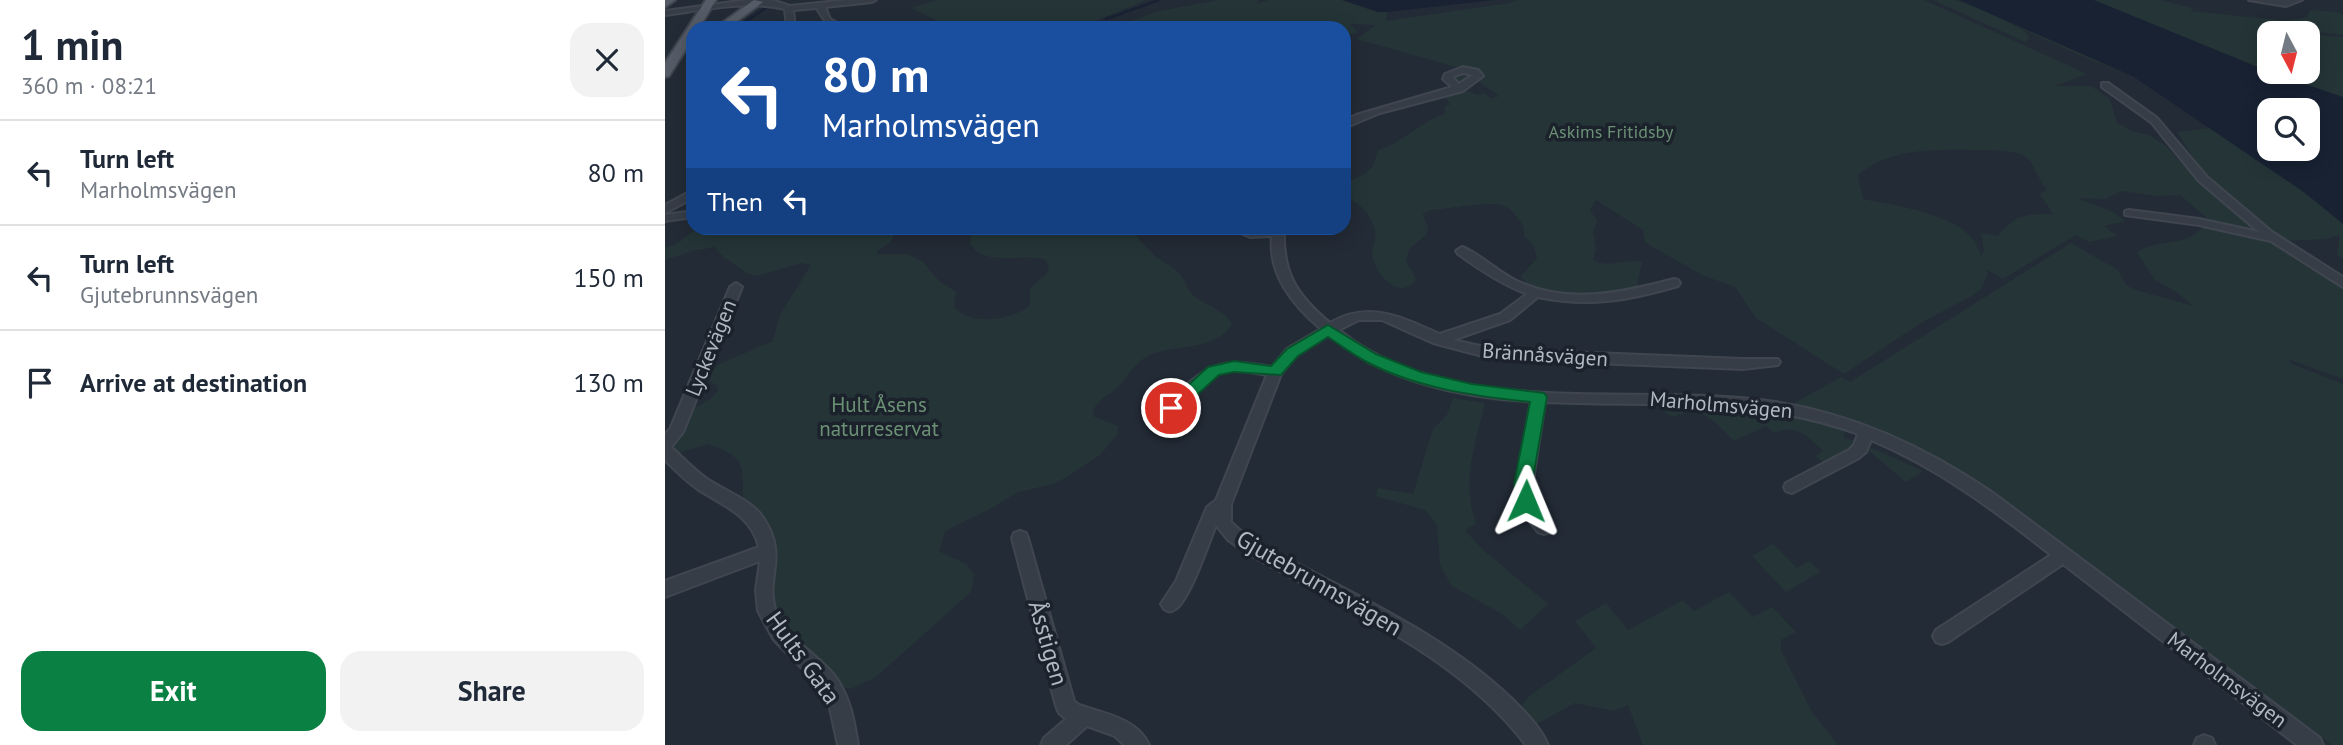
<!DOCTYPE html>
<html lang="en">
<head>
<meta charset="utf-8">
<style>
	:root { --surface:#fff; --page:#f2f2f3; --text:#1f2937; --muted:#747a83; --line:#e0e1e3; --accent:#0b8043 }
	body { margin:0; font-family:"PT Sans",sans-serif; background:var(--page); color:var(--text); height:100vh; display:flex; flex-direction:column; font-size:26px; white-space:nowrap }
	* { box-sizing:border-box; margin:0 }
	p { font-size:23px; color:var(--muted) }
	.icon { flex:none; width:38px; height:38px; fill:none; stroke:currentColor; stroke-width:2; stroke-linecap:round; stroke-linejoin:round }
	.map { position:relative; flex:1; overflow:hidden }
	.side { display:flex; flex-direction:column; background:var(--surface); width:665px }
	.side>* { flex:none }
	.guide { position:absolute; left:21px; top:21px; width:665px; height:214px; border-radius:21px; box-shadow:0 4px 18px #0003; background:#1a4fa0; color:#fff; overflow:hidden }
	.needle { width:46px; rotate:173deg }
	.fabs { position:absolute; left:1592px; top:21px; display:grid; gap:14px }
	.fabs a { display:grid; place-items:center; width:63px; height:63px; border-radius:14px; background:var(--surface); box-shadow:0 4px 18px #0003; font-size:35px }
	.pin { position:absolute; display:grid; place-items:center; width:60px; height:60px; color:#fff; margin:-30px; border:4px solid #fff; border-radius:50%; box-shadow:0 2px 7px #0007 }
	.me { position:absolute; width:77px; margin:-38px; rotate:1deg; stroke-linejoin:round; filter:drop-shadow(0 0 5px #0008) }
	.turn { display:flex; align-items:center; gap:24px; height:147px; padding:0 21px; font-size:32px }
	.turn .icon { width:91px; height:91px; stroke-width:2.5 }
	.turn b { display:block; font-size:49px; line-height:60px }
	.then { display:flex; align-items:center; height:66px; padding:0 21px; background:#0003; gap:14px; font-size:26px }
	.round { display:grid; place-items:center; flex:none; width:74px; height:74px; border-radius:21px; background:var(--page) }
	.head { display:flex; align-items:center; justify-content:space-between; height:119px; padding:0 21px }
	h1 { font-size:42px; font-weight:800; line-height:52px }
	.action { display:flex; gap:14px; margin-top:auto; padding:14px 21px }
	.action a { flex:1; height:80px; border-radius:21px; background:var(--accent); color:#fff; font-size:28px; font-weight:800; line-height:80px; text-align:center }
	.action a+a { background:var(--page); color:var(--text) }
	ul { padding:0; list-style:none }
	li { display:flex; align-items:center; gap:21px; height:105px; padding:0 21px; border-top:2px solid var(--line) }
	li div { flex:1 }
	li b { display:block; font-size:26px }
	li em { font-style:normal }
	main { display:flex; flex:1; min-height:0 }
	.map>svg:first-child { display:block }
</style>
</head>
<body>
<main>
<section class="side">
<div class="head"><div><h1>1 min</h1><p>360 m · 08:21</p></div><a class="round"><svg class="icon" aria-label="close" viewBox="0 0 24 24"><path d="M6 6l12 12M18 6L6 18"/></svg></a></div>
<ul>
<li><svg class="icon" aria-label="left" viewBox="0 0 24 24"><path d="M17 20v-9H6M10 6l-5 5 5 5"/></svg><div><b>Turn left</b><p>Marholmsvägen</p></div><em>80 m</em></li>
<li><svg class="icon" aria-label="left" viewBox="0 0 24 24"><path d="M17 20v-9H6M10 6l-5 5 5 5"/></svg><div><b>Turn left</b><p>Gjutebrunnsvägen</p></div><em>150 m</em></li>
<li><svg class="icon" aria-label="arrive" viewBox="0 0 24 24"><path d="M6 21V4h12l-3 4 3 4H6"/></svg><div><b>Arrive at destination</b></div><em>130 m</em></li>
</ul>
<div class="action"><a>Exit</a><a>Share</a></div>
</section>
<div class="map">
<svg width="1678" height="745" viewBox="0 0 1678 745">
	<rect width="100%" height="100%" fill="#232b36"/>
	<path fill="#253537" fill-rule="evenodd" d="M272,0H482L413,28H287L246,8Z
		M554,0H593L592,4L603,0H677L713,12H722L721,21L845,3L852,0H1259L1422,74L1390,86H1426L1445,99L1452,123L1467,131L1484,135L1501,146L1530,178L1600,234L1548,223L1515,195L1492,196L1456,191L1440,199L1412,198L1448,212L1460,221L1439,226L1452,236L1424,242L1411,235L1338,279L1321,269L1323,275L1315,290L1305,297L1259,321L1179,374L1091,318L1070,287L1037,275L986,246L980,242L978,230L931,200L925,210L932,221L928,233L931,248L928,260C943,269 961,258 977,262L972,286C950,299 869,303 856,276L872,258L869,246L859,236V227C854,220 848,210 840,206C826,200 783,209 766,210L758,214L763,229L761,235L744,249L741,261L751,279C736,303 709,274 707,254C707,247 712,239 710,232C708,215 693,202 679,195V184L701,173L708,166L713,150C736,144 758,120 780,114V106L785,105L781,97L801,90L812,95L820,93L826,99L834,96L807,77L797,83L792,81L789,75L799,72L794,68L692,39L711,25L685,24L693,33L679,35V28H497L471,27L461,23L494,11ZM1317,150C1331,151 1356,149 1365,161C1371,171 1375,181 1382,190L1375,194L1388,214C1361,214 1350,215 1333,236L1316,233L1319,250L1316,256C1314,251 1312,245 1309,241C1292,214 1228,205 1198,199L1193,175C1228,146 1274,150 1317,150Z
		M1268,0H1290L1306,6L1294,0H1495L1527,8L1526,11L1622,21L1642,17L1645,10L1674,12L1678,15V35L1626,29L1622,30L1638,33H1605V72H1643V34L1678,37V259L1672,254L1675,235L1661,239L1618,241L1536,170L1512,132L1546,128L1469,77L1412,54L1330,16L1360,31L1364,38L1360,42ZM1605,110H1643V149H1605Z
		M1541,226L1613,245L1678,287V379L1623,359L1627,364L1678,384V745H1667C1596,692 1525,639 1454,586C1353,511 1252,429 1126,405L1176,377L1185,382L1406,243L1453,270L1461,285L1471,290L1528,306L1510,291L1490,280L1472,252C1489,241 1509,245 1527,236C1532,233 1536,229 1541,226Z
		M33,228H94L96,230L104,231L231,228L226,242L213,250L212,254H242L258,262L274,281L291,292L289,307C305,326 347,321 365,305V288L381,275L384,267L381,260C359,252 317,268 305,243L306,235L302,228H465C469,235 484,249 490,256C497,262 506,265 513,272C519,278 522,289 528,295C540,306 560,309 567,325C549,351 513,344 487,354C471,360 463,377 452,388C442,397 428,401 428,416L453,426L452,435L436,454L402,477L389,484L353,492L327,508L280,531L274,551L301,564L309,575L306,592L211,677L186,689L179,687C153,663 121,640 110,605C107,594 109,585 110,574C113,538 107,522 78,501C78,465 81,457 43,444L13,453L3,446L19,414L44,400L53,391L52,386L42,379L52,365L108,341L115,315L146,265L137,263L92,276L82,273L56,255L50,247L27,251L0,260V248L11,244Z
		M697,362L864,401L866,404C807,401 750,388 697,362Z
		M788,398L820,403C810,447 796,480 811,524L800,530L818,550L883,604L855,630L837,614L787,586L775,565L772,525L760,510L711,496L713,488L748,494L768,429L782,415Z
		M991,404L1061,406L1121,412L1180,429L1179,438L1192,441L1191,447L1159,463L1150,456L1158,451C1143,436 1131,423 1109,433L1101,426L1069,441C1047,420 1040,405 1007,417Z
		M1207,448L1258,471L1241,482L1203,450Z
		M1108,544L1132,568L1145,561L1155,572L1121,592L1087,556Z
		M1064,592L1088,617L1107,607L1131,632L1116,640V651L1147,712L1173,745H978L963,705L949,711L910,703L868,726L856,708L863,697L931,648L910,621L941,603L963,630L1018,600L1029,611Z"/>
	<path fill="#182233" fill-rule="evenodd" d="M677,0H828L722,12H713Z
		M1294,0H1429L1605,72L1678,97V224L1640,193L1469,77ZM1643,110V149H1605V110Z"/>
	<g fill="none" stroke-linecap="round" stroke-linejoin="round">
		<path stroke="#182233" stroke-width="2.5" d="M441,19L494,0
			M71,28L101,8"/>
		<g stroke="#404650" stroke-width="4">
			<path id="minor" d="M82,0H107L125,6L182,0H211L207,2L160,7L165,19L182,28C166,28 159,22 152,8L128,10L130,28H122L120,9C83,0 38,10 0,15V11Z
				M1584,0H1637L1621,6Z
				M798,67L813,70L818,76L798,91L715,113L679,128V121L691,115L787,87L778,79L780,74ZM798,73L808,75L794,84L788,78L789,76Z
				M1437,83H1443L1492,118L1542,177L1607,232L1678,277V287L1606,241L1534,225L1460,215V211L1464,210L1534,219L1594,232L1534,181L1486,122L1437,87Z
				M28,190V198L0,213V205Z
				M28,211V217L0,221V215Z
				M565,228H619C617,272 631,295 665,323C705,299 738,319 775,334L835,314L862,294C836,284 815,270 793,254L791,251L797,247C814,253 834,273 852,281C903,305 956,293 1009,279L1013,280L1015,283L1013,286C964,300 925,308 873,297L845,320L788,340L829,349L1078,359H1113L1115,362L1113,365L1078,369L829,359L768,343L717,320H694L674,330C788,423 973,381 1110,402C1190,414 1262,448 1328,493L1655,738L1658,745H1632L1398,564L1283,642L1277,644L1271,642L1268,636L1271,630L1386,555C1329,510 1273,468 1206,440L1201,452L1194,458L1127,493L1121,491L1119,487L1121,483L1184,450L1189,445L1193,434C1093,396 984,407 880,402L866,493L870,504L887,527L885,532L879,534L873,532L857,512L850,493L866,401C796,398 719,381 664,335L632,355L616,374L566,504V522C587,544 618,556 644,570C714,607 789,643 847,699C860,712 876,728 883,745H861C791,653 679,609 582,553L563,540L551,525C544,542 524,603 509,610C505,613 503,611 499,609L496,604L511,581L542,507L551,500L602,375C588,373 571,368 558,372C537,379 519,404 504,419H494L492,415C498,406 507,398 515,391C548,359 564,360 607,367L622,349L656,329C628,305 603,275 607,236L585,237Z
				M71,283L77,287L18,432L6,447C18,458 29,470 42,479C60,491 87,500 99,519C124,558 99,578 111,612C121,638 152,654 169,675C185,696 189,720 193,745H173L163,699L147,678L109,640L93,611L91,590L95,561L0,597V581L94,547C86,515 59,506 34,490C22,482 11,471 0,460V434L5,429L65,287Z
				M355,531L361,533L363,538L409,701L414,705C438,713 473,719 484,745H459L450,736L422,726L401,745H376L379,738L401,719L394,713L391,706L347,538L349,533Z
				M1539,735L1547,738L1550,745H1529L1532,738Z"/>
		</g>
		<g stroke="#404650" stroke-width="4">
			<path id="major" d="M0,0H10L0,7Z
				M41,0H51L34,28H28V38L4,76L0,77V63Z
				M89,0L98,2L63,28H50Z"/>
		</g>
		<use href="#minor" fill="#373d47" fill-rule="evenodd"/>
		<use href="#major" fill="#555c67" fill-rule="evenodd"/>
	</g>
	<path fill="#0b8043" stroke="#07532c" stroke-width="2" d="M663,325L711,354L756,372L807,384L879,393L882,397L867,484L870,501L867,506L861,508L854,506L849,484L865,402C809,396 750,388 700,361C687,354 675,345 663,337L633,356L616,375L569,372L554,375L512,413H501L498,408L543,367L569,361L606,366L622,349Z"/>
	<g text-anchor="middle" stroke-width="7" stroke-linejoin="round" paint-order="stroke">
		<g font-size="18" fill="#6b9175" stroke="#1c222c">
			<text x="946" y="138">Askims Fritidsby</text>
		</g>
		<g font-size="21" fill="#b1b8c3" stroke="#1c222c">
			<text transform="translate(46 348) rotate(-68)" y="7">Lyckevägen</text>
			<text transform="translate(880 355) rotate(4)" y="7">Brännåsvägen</text>
			<text transform="translate(1056 405) rotate(5)" y="7">Marholmsvägen</text>
			<text transform="translate(1562 680) rotate(37)" y="7">Marholmsvägen</text>
		</g>
		<g font-size="21" fill="#6b9175" stroke="#1c222c">
			<text x="214" y="412">Hult Åsens<tspan x="214" dy="24">naturreservat</tspan></text>
		</g>
		<g font-size="24" fill="#b1b8c3" stroke="#1c222c">
			<text transform="translate(654 583) rotate(30)" y="8">Gjutebrunnsvägen</text>
			<text transform="translate(383 643) rotate(74)" y="8">Åsstigen</text>
			<text transform="translate(138 658) rotate(54)" y="8">Hults Gata</text>
		</g>
	</g>
</svg>
<div class="fabs">
<a><svg class="needle" viewBox="-14 -14 28 28"><path d="M0-13l5 13h-10z" fill="#e53935"/><path d="M0 13l5-13h-10z" fill="#747a83"/></svg></a>
<a><svg class="icon" aria-label="search" viewBox="0 0 24 24"><circle cx="10" cy="10" r="6"/><path d="M15 15l6 6"/></svg></a>
</div>
<div class="pin" style="left:506px;top:408px;background:#d93025"><svg class="icon" aria-label="arrive" viewBox="0 0 24 24"><path d="M6 21V4h12l-3 4 3 4H6"/></svg></div>
<svg class="me" style="left:861px;top:501px" viewBox="-20 -20 40 40"><path d="M0-17L14 15 0 8-14 15z" fill="#0b8043" stroke="#fff" stroke-width="4"/></svg>
<div class="guide">
<div class="turn"><svg class="icon" aria-label="left" viewBox="0 0 24 24"><path d="M17 20v-9H6M10 6l-5 5 5 5"/></svg><div><b>80 m</b>Marholmsvägen</div></div>
<div class="then">Then<svg class="icon" aria-label="left" viewBox="0 0 24 24"><path d="M17 20v-9H6M10 6l-5 5 5 5"/></svg></div>
</div>
</div>
</main>
</body>
</html>
